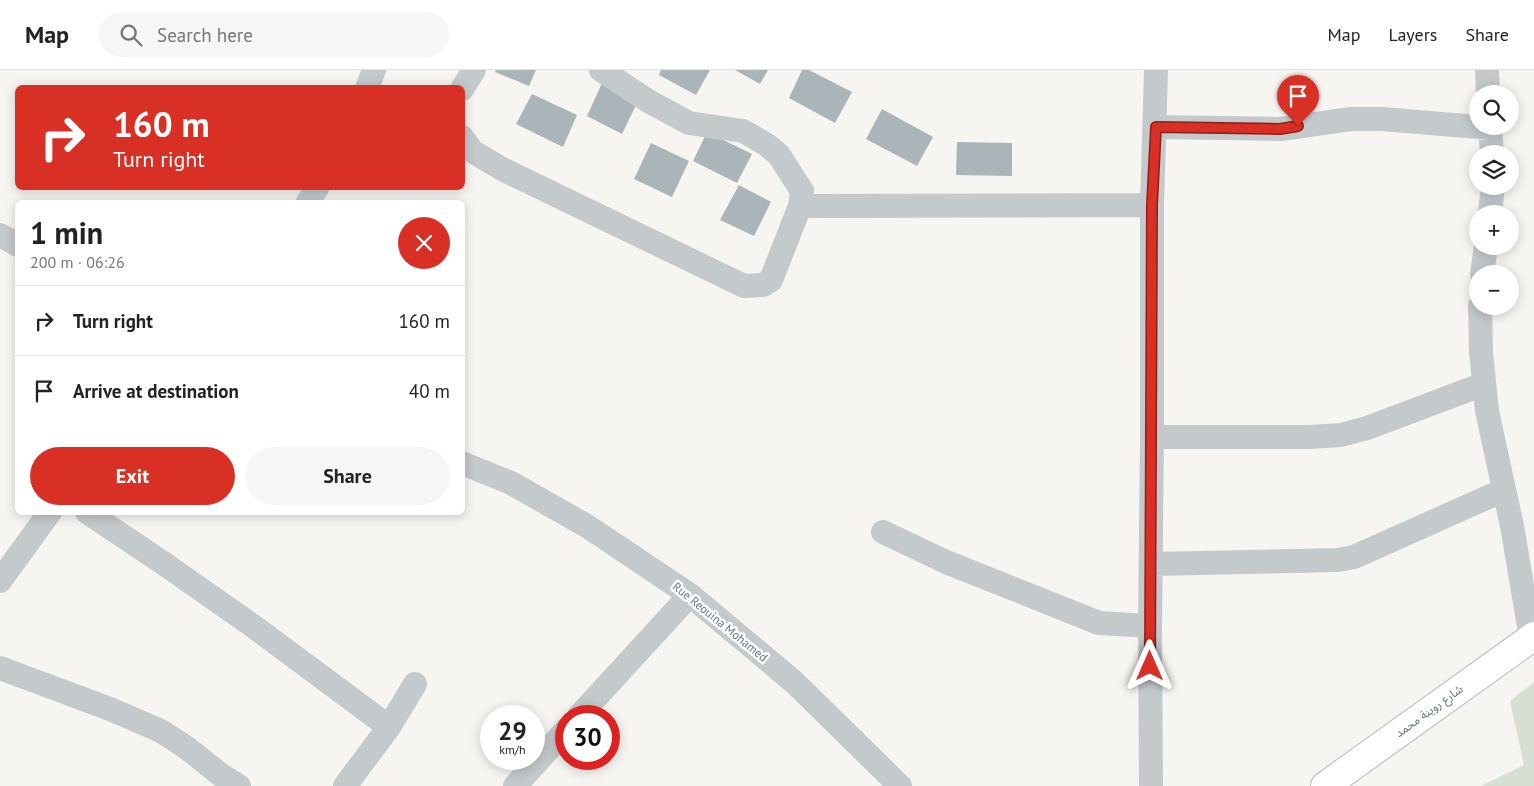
<!DOCTYPE html>
<html lang="en">
<head>
<meta charset="utf-8">
<style>
	:root { --surface:#fff; --page:#f6f6f6; --text:#222; --muted:#767676; --line:#e0e0e0; --accent:#d93025 }
	body { margin:0; font-family:"PT Sans","Noto Sans Arabic",sans-serif; background:var(--page); color:var(--text); height:100vh; display:flex; flex-direction:column; font-size:19px; white-space:nowrap }
	* { box-sizing:border-box; margin:0 }
	p { font-size:16px; color:var(--muted) }
	.icon { flex:none; width:28px; height:28px; fill:none; stroke:currentColor; stroke-width:2; stroke-linecap:round; stroke-linejoin:round }
	.map { position:relative; flex:1; overflow:hidden }
	.drawer { position:absolute; left:15px; top:130px; width:450px; height:315px; display:flex; flex-direction:column; background:var(--surface); border-radius:8px; box-shadow:0 2px 12px #0003 }
	.drawer>* { flex:none }
	.guide { position:absolute; left:15px; top:15px; width:450px; height:105px; border-radius:8px; box-shadow:0 2px 12px #0003; background:#d93025; color:#fff; overflow:hidden }
	.fabs { position:absolute; left:1469px; top:15px; display:grid; gap:10px }
	.fabs a { display:grid; place-items:center; width:50px; height:50px; border-radius:50%; background:var(--surface); box-shadow:0 2px 12px #0003; font-size:25px }
	.speed { position:absolute; left:480px; top:635px; display:flex; gap:10px; font-size:25px; font-weight:700; text-align:center }
	.speed>* { display:grid; place-content:center; width:65px; height:65px; border-radius:50%; background:var(--surface); box-shadow:0 2px 12px #0003; line-height:1 }
	.speed small { font-size:12px; font-weight:400 }
	.speed .limit { border:8px solid #d22; background:#fff; color:#111 }
	.pin { position:absolute; display:grid; place-items:center; width:42px; height:42px; color:#fff; margin:-51px -21px; border-radius:50% 50% 50% 0; rotate:-45deg; box-shadow:0 0 5px #0007 }
	.pin .icon { rotate:45deg }
	.me { position:absolute; width:55px; margin:-28px; rotate:0deg; stroke-linejoin:round; filter:drop-shadow(0 0 4px #0008) }
	.turn { display:flex; align-items:center; gap:18px; height:105px; padding:0 15px; font-size:22px }
	.turn .icon { width:65px; height:65px; stroke-width:2.5 }
	.turn b { display:block; font-size:35px; line-height:42px }
	.round { display:grid; place-items:center; flex:none; width:52px; height:52px; border-radius:26px; background:var(--page) }
	.summary { display:flex; align-items:center; justify-content:space-between; height:85px; padding:0 15px }
	h1 { font-size:30px; font-weight:700; line-height:38px }
	.primary-button { display:flex; gap:10px; margin-top:auto; padding:10px 15px }
	.primary-button a { flex:1; height:58px; border-radius:30px; background:var(--accent); color:#fff; font-size:20px; font-weight:700; line-height:58px; text-align:center }
	.primary-button a+a { background:var(--page); color:var(--text) }
	ul { padding:0; list-style:none }
	li { display:flex; align-items:center; gap:15px; height:70px; padding:0 15px; border-top:1px solid var(--line) }
	li div { flex:1 }
	li b { display:block; font-size:19px }
	li em { font-style:normal }
	header { display:flex; align-items:center; gap:30px; box-sizing:border-box; height:70px; padding:0 25px; background:var(--surface); border-bottom:1px solid var(--line) }
	header strong { font-size:24px }
	nav { display:flex; gap:28px; margin-inline-start:auto; font-size:18px }
	.search { width:350px; height:45px; background:var(--page); display:flex; align-items:center; gap:12px; box-sizing:border-box; padding:0 18px; border-radius:28px; color:var(--muted); font-size:19px }
	.map>svg:first-child { display:block }
</style>
</head>
<body>
<header>
<strong>Map</strong>
<div class="search"><svg class="icon" aria-label="search" viewBox="0 0 24 24"><circle cx="10" cy="10" r="6"/><path d="M15 15l6 6"/></svg>Search here</div>
<nav><a>Map</a><a>Layers</a><a>Share</a></nav>
</header>
<div class="map">
<svg width="1534" height="716" viewBox="0 0 1534 716">
	<rect width="100%" height="100%" fill="#f6f5f1"/>
	<path fill="#d7ded2" d="M1534,612V716H1481L1524,695L1510,631Z"/>
	<path fill="#aab5ba" d="M496,0H536L529,16L495,2Z
		M661,0H710L696,25L659,5Z
		M735,0H768L760,14Z
		M802,0H809L852,22L835,53L789,28Z
		M603,11L639,29L622,64L587,46Z
		M532,24L577,45L563,77L516,54Z
		M882,39L933,67L917,96L866,69Z
		M707,62L752,84L737,113L693,91Z
		M957,72L1012,73V106L956,105Z
		M651,73L689,91L672,127L634,109Z
		M739,115L771,132L754,166L720,150Z"/>
	<g fill="none" stroke-linecap="round" stroke-linejoin="round">
		<g stroke="#b4bbbf" stroke-width="30">
			<path id="secondary" d="M1325,716L1534,566"/>
		</g>
		<path stroke="#c4c9cc" stroke-width="24" d="M1487,0L1488,24
			M367,18L374,0
			M462,19L474,0
			M1490,56L1492,84
			M1156,57L1281,59L1351,49H1382L1490,58
			M462,67L472,81L502,99L744,216L763,215L771,210L800,136L802,121L779,85L767,75L743,61L689,53L650,32L601,0
			M308,132L317,118
			M800,136L1152,135
			M1490,144L1493,116
			M0,165L18,175
			M1482,204L1486,176
			M1480,236L1481,282L1487,341L1512,456L1531,568
			M1152,367H1309L1341,365L1367,358L1484,314
			M462,393L511,413L587,456L690,525L794,612L900,716
			M87,442L166,495L253,556L389,657
			M883,462L946,492L1099,553L1150,556
			M1151,494L1338,490L1354,487L1504,420
			M0,511L50,442
			M0,598L110,639L161,661L187,678L221,705L239,716
			M579,646L690,525
			M345,716L389,657L415,614
			M515,716L566,660
			M1151,716L1150,556L1152,367V135L1156,0"/>
		<use href="#secondary" stroke="#fff" stroke-width="28"/>
	</g>
	<g fill="none" stroke-linecap="round" stroke-linejoin="round">
		<g stroke="#8d1f18" stroke-width="12">
			<path id="route" d="M1150,596L1152,135L1156,57L1280,59L1298,56"/>
		</g>
		<use href="#route" stroke="#d93025" stroke-width="9"/>
	</g>
	<g text-anchor="middle" stroke-width="5" stroke-linejoin="round" paint-order="stroke">
		<g font-size="12" fill="#5d7680" stroke="#fff">
			<text transform="translate(720 552) rotate(39)" y="4">Rue Reouina Mohamed</text>
			<text transform="translate(1429 641) rotate(-36)" y="4">شارع روينة محمد</text>
		</g>
	</g>
</svg>
<div class="fabs">
<a><svg class="icon" aria-label="search" viewBox="0 0 24 24"><circle cx="10" cy="10" r="6"/><path d="M15 15l6 6"/></svg></a>
<a><svg class="icon" aria-label="layers" viewBox="0 0 24 24"><path d="M12 4l9 5-9 5-9-5zM3 14l9 5 9-5"/></svg></a>
<a>+</a>
<a>−</a>
</div>
<div class="speed"><div>29<small>km/h</small></div><div class="limit">30</div></div>
<div class="pin" style="left:1298px;top:56px;background:#d93025"><svg class="icon" aria-label="arrive" viewBox="0 0 24 24"><path d="M6 21V4h12l-3 4 3 4H6"/></svg></div>
<svg class="me" style="left:1150px;top:596px" viewBox="-20 -20 40 40"><path d="M0-17L14 15 0 8-14 15z" fill="#d93025" stroke="#fff" stroke-width="4"/></svg>
<div class="guide">
<div class="turn"><svg class="icon" aria-label="right" viewBox="0 0 24 24"><path d="M7 20v-9h11M14 6l5 5-5 5"/></svg><div><b>160 m</b>Turn right</div></div>
</div>
<section class="drawer">
<div class="summary"><div><h1>1 min</h1><p>200 m · 06:26</p></div><a class="round" style="background:#d93025;color:#fff"><svg class="icon" aria-label="close" viewBox="0 0 24 24"><path d="M6 6l12 12M18 6L6 18"/></svg></a></div>
<ul>
<li><svg class="icon" aria-label="right" viewBox="0 0 24 24"><path d="M7 20v-9h11M14 6l5 5-5 5"/></svg><div><b>Turn right</b></div><em>160 m</em></li>
<li><svg class="icon" aria-label="arrive" viewBox="0 0 24 24"><path d="M6 21V4h12l-3 4 3 4H6"/></svg><div><b>Arrive at destination</b></div><em>40 m</em></li>
</ul>
<div class="primary-button"><a>Exit</a><a>Share</a></div>
</section>
</div>
</body>
</html>
